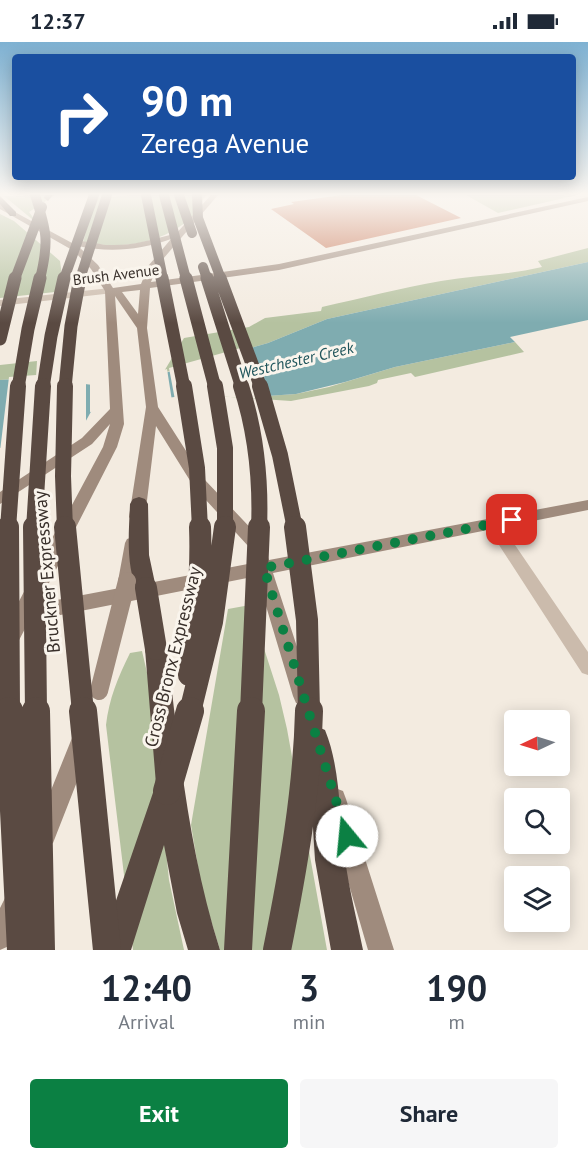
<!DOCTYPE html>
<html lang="en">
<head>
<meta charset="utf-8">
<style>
	:root { --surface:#fff; --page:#f6f6f7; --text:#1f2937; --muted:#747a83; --accent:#0b8043 }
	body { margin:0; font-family:"PT Sans",sans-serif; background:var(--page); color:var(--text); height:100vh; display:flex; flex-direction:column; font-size:22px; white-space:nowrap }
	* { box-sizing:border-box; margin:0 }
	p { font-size:20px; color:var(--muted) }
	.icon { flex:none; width:33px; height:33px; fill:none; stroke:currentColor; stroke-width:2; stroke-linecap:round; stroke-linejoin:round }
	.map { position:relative; height:908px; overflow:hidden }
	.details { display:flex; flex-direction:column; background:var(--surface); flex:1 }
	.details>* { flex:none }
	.top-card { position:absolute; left:12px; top:12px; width:564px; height:126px; border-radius:6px; box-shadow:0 3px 15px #0003; background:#1a4fa0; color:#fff; overflow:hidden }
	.needle { width:39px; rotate:266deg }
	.controls { position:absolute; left:504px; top:668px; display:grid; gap:12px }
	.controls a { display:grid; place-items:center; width:66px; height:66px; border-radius:6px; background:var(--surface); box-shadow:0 3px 15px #0003; font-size:30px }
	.pin { position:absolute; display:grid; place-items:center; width:51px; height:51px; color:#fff; margin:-26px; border-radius:12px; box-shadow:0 3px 9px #0006 }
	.me { position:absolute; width:66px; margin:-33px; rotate:343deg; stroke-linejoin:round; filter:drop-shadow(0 0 4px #0008) }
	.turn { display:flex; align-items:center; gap:21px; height:126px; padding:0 30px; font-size:27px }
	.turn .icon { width:78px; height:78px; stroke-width:2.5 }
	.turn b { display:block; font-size:42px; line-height:51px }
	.eta { display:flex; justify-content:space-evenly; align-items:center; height:102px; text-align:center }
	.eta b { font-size:36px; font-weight:700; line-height:42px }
	.primary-button { display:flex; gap:12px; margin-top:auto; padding:12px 30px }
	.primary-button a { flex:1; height:69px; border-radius:6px; background:var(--accent); color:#fff; font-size:24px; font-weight:700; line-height:69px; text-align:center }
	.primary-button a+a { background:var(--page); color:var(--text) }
	.status { display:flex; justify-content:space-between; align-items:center; height:42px; padding:0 30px; background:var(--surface); direction:ltr }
	.status svg { height:16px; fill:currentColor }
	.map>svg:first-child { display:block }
</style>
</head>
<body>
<div class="status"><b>12:37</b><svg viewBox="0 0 49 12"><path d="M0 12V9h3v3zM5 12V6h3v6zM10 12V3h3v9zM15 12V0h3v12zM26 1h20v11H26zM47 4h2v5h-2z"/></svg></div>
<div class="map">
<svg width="588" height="908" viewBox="0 0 588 908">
	<rect width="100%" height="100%" fill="#f3ebe0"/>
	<path fill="#b5c2a0" d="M55,153L29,170L38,182L4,154Z
		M133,153H207C199,159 199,169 192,175C162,202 121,208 83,200L96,156Z
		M466,153H578L498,171Z
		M0,172L14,179L60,219L64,249L0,256Z
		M588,206V220L327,277L268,301L163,331L184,296L249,285L265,276L321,269L322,265C362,256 401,246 441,239C474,233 509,233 542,225L538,219Z
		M515,300L524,310L415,335L411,331L378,338L377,341L369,344L291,359L216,354H266L296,352L329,345L395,325Z
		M37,319L36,336L0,338V323Z
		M250,563L279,653L287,687L327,908H220L202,849L191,783L228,567Z
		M142,609L148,635L169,838L184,908H133L106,683C109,657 118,635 130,611Z"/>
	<path fill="#7facb0" d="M588,220V278L510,295L515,300L395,325L345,340L296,352L267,354L204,351L93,366L77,395L0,406V338L36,336L93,343L151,335L268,301L327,277Z"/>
	<path fill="#f3ebe0" d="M251,303L266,357L213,354L175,358L169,326Z
		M167,327L172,359L90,370V340L150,332Z
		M36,333L86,339V386L78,398L0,409L9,335Z"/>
	<path fill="#c46e4d" d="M342,153H416L461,176L326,206L271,167L294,162L291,160Z"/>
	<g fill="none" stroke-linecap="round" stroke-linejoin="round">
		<path fill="#cbbbac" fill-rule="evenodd" d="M110,246L113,247V251L0,264V258Z
			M493,477L498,478L588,610V633L582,631L488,486L486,482L488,478Z"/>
		<path fill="#9f8b7d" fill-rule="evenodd" d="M211,153H218L157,224L151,240L279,222L588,155V159L279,228L150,246L147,286L158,365L204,437L262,498L269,518L588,458V468L273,531L313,654L310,661L303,664L296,661L293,654L257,534L25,580L19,577L16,572L19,567L25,564L125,545L121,544L118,539L125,501L127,497L133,495L139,497L141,501L133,544L253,521L249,505L194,445L156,384L145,475L142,479H132L129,475L146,365L137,286L115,254L124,382L117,405L71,495H59L57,491L103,405L110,382L92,402L0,462V450L82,396L110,367L105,249L91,227L74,209L0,167V162L72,201C80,196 99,203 109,203C131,204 150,198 170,193L174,194ZM171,197L149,223L141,242L113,246L98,223L78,204C110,211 140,208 171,197ZM140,248L138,272L122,250Z
			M80,693L88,696L91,704L53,801L45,805L37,801L33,793L72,696Z
			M335,746L343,749L346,757L394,908H368L324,757L327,749Z
			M14,852L23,856L27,865L9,904L0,908V866L5,856Z"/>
		<path fill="#5a4a42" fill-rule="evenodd" d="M45,153H53L48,159L44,156Z
			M0,154L16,170V174H10L0,162Z
			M139,455L145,457L148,462L149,513L156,546L153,552L146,555L139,552C125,525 129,491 130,462L133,457Z
			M156,597L164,600L167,607C179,709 189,810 220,908H188L177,871L164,803L131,908H99L156,742L145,607L148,600Z
			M316,684L325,688C341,727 339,775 345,817C349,847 357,878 363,908H331L315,818L310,738L303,697L307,688Z"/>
		<path stroke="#9f8b7d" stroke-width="18" d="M11,594L65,491
			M99,649L127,539"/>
		<path stroke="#5a4a42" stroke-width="10" d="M35,153C47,189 49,200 40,237
			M146,153L163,237
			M164,153L186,237
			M179,153L192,191
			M197,153L198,176L221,237
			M203,225L207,237
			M15,237L42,165
			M64,237L94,153
			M80,237L107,153"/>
		<path stroke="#5a4a42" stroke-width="13" d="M162,236L184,346
			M186,236L215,346
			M207,236L242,346
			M220,236L261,346
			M0,297L15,236
			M18,346L28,287L40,236
			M43,346L51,294L64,236
			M65,346L71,284L80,236"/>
		<path stroke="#5a4a42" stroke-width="16" d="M65,344L63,434L65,487
			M184,344L197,426L200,487
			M215,344L225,406V487
			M241,344C256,390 261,439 259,487
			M260,344L280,413L295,487
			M8,487L18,344
			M34,487L43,344"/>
		<path stroke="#5a4a42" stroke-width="22" d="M8,485L9,670
			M34,485L36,670
			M65,485L83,670
			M295,485L307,578L309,670
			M146,546L156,607
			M189,633C196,584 202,535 200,485
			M190,670L212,580L225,485
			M251,670L259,485"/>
		<path stroke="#5a4a42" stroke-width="28" d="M9,669L21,908
			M36,669L41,908
			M83,669L107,908
			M167,749L190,669
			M238,908L251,669
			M277,908C293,829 307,749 309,669"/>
	</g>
	<linearGradient id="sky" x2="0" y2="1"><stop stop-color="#7eb1d2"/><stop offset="0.54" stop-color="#faf6f1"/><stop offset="1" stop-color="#faf6f1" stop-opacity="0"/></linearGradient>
	<rect width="588" height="281" fill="url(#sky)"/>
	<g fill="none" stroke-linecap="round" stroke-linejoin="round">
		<path stroke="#0b8043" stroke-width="10" stroke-dasharray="0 18" d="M347,794L264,526L512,478"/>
	</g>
	<g text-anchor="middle" stroke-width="6" stroke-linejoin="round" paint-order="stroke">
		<g font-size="15" fill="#39302b" stroke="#faf5ed">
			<text transform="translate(116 233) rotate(-7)" y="5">Brush Avenue</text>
		</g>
		<g font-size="16" font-style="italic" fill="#20555b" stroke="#faf5ed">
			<text transform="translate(296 318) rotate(-13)" y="6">Westchester Creek</text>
		</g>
		<g font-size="18" fill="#39302b" stroke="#faf5ed">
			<text transform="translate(47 530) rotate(-95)" y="6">Bruckner Expressway</text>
			<text transform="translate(173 615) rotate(-76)" y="6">Cross Bronx Expressway</text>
		</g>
	</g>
</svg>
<div class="controls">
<a><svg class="needle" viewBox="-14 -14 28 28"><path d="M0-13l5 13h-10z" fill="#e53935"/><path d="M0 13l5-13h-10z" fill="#747a83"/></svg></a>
<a><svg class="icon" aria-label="search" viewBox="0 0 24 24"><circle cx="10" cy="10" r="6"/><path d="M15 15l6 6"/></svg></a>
<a><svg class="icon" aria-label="layers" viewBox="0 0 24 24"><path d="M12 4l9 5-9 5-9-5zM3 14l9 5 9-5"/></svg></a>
</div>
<div class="pin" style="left:512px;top:478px;background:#d93025"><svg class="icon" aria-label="arrive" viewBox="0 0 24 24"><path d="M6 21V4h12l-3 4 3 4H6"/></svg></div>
<svg class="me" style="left:347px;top:794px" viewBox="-20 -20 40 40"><circle r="19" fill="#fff"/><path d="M0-13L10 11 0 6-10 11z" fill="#0b8043"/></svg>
<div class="top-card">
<div class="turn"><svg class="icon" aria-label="right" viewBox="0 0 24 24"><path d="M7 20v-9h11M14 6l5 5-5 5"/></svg><div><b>90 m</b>Zerega Avenue</div></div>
</div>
</div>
<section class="details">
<div class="eta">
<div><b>12:40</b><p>Arrival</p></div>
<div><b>3</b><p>min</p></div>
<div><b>190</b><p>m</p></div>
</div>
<div class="primary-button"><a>Exit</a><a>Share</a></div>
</section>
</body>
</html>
